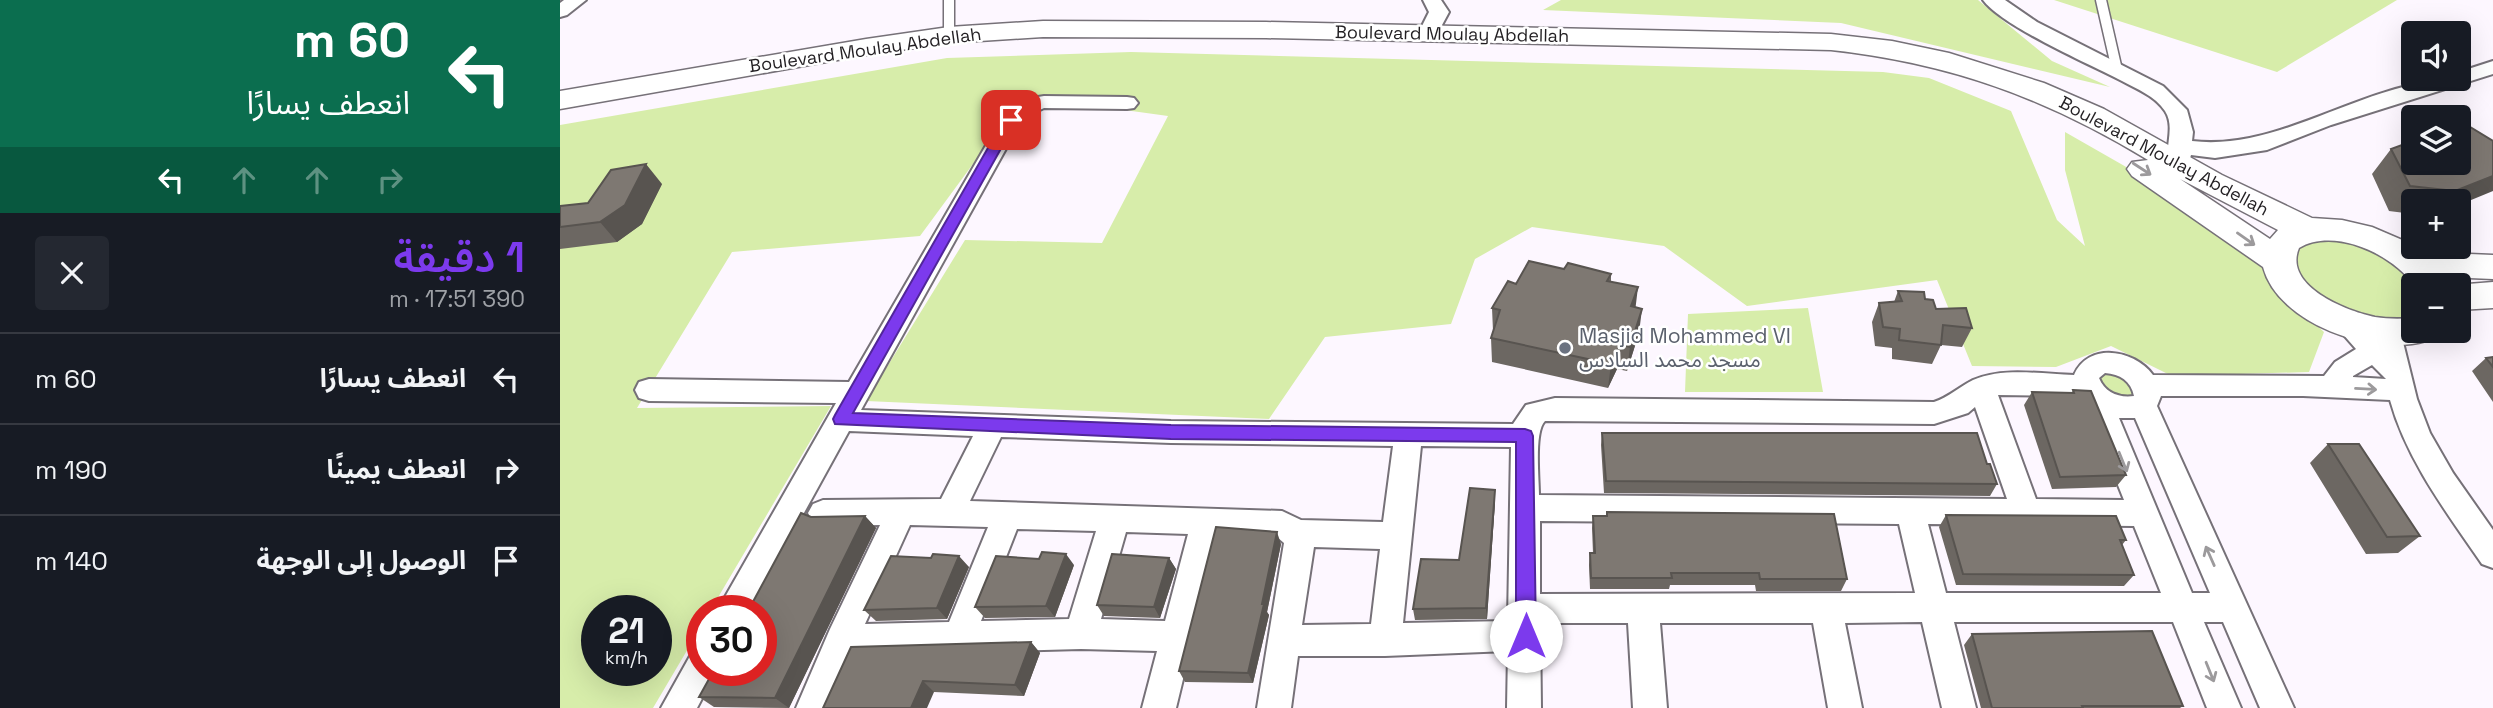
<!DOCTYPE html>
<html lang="ar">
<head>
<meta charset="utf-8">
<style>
	:root { --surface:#171b24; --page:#242831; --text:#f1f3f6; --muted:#9ea1a6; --line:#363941; --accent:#7c3aed }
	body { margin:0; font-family:"Space Grotesk","Noto Sans Arabic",sans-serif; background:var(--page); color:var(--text); direction:rtl; height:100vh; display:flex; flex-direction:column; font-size:26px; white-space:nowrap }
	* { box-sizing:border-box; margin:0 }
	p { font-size:23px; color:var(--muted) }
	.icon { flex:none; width:38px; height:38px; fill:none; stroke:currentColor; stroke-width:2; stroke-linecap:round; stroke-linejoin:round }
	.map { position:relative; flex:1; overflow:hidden; direction:ltr }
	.details { display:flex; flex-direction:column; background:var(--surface); width:560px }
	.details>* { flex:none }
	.top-card { background:#0b6e4f; color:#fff; overflow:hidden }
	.fabs { position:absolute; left:1841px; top:21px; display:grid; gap:14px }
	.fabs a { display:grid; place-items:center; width:70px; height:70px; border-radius:7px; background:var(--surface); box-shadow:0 7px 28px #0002; font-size:35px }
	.speed { position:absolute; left:21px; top:595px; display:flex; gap:14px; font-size:35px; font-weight:700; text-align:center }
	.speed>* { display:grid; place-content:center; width:91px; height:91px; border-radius:50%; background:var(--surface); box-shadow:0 7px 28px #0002; line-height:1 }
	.speed small { font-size:18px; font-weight:400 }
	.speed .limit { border:10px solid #d22; background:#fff; color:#111 }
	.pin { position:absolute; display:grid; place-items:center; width:60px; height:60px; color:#fff; margin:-30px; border-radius:14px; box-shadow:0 4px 10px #0006 }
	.me { position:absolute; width:77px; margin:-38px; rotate:0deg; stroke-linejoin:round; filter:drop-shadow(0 0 5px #0008) }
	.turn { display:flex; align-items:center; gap:24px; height:147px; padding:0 35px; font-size:32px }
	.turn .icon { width:91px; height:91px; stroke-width:2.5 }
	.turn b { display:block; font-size:49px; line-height:60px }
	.lanes { display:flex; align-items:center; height:66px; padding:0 35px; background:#0003; justify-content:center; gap:35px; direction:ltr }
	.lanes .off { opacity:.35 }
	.round { display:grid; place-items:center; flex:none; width:74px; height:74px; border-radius:7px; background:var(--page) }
	.head { display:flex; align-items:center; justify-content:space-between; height:119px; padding:0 35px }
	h1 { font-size:42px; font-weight:600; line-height:52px; color:var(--accent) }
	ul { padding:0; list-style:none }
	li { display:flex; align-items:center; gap:21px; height:91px; padding:0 35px; border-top:2px solid var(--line) }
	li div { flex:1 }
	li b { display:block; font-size:26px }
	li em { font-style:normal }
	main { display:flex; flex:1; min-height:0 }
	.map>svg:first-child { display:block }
</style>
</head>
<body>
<main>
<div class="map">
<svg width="1933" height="708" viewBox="0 0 1933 708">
	<rect width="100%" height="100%" fill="#fdf7ff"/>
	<path fill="#d7edaa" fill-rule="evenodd" d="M1001,0H1418L1492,61L1550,87L1281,23L983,10Z
		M1494,0H1837L1717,72Z
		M571,52L1323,72L1369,78L1451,111L1497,220L1525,246L1505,170V132L1596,184L1687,247L1720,292L1764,332L1749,372L1612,376L1551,346L1496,367L1412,366L1377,280L1187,306L1104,246L972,227L915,259L891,324L765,337L709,419L306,401L405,240L542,243L608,116L463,96L360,236L172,252L77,408L271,406L150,611H142V625L93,708H0V125L387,58ZM37,611H96V670H37Z
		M1764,239C1799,242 1836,255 1857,285H1853V315L1839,322H1818L1769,307L1737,278L1735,250L1747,242Z
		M1248,308L1263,392H1125L1128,314Z
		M1544,371L1567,376L1578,398L1558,403L1535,378Z"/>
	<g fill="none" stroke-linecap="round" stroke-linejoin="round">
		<g stroke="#767178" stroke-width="13">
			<path id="service" d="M389,0V35
				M1541,0L1557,70"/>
		</g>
		<g stroke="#767178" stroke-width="4">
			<path id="minor" d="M4,0H26L7,15L0,17V3Z
				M863,0H881L889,12L875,38L868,40L858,34L869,12Z
				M1423,0H1445L1477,22L1603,86L1627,110L1633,132L1632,141C1722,152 1807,79 1899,79V72L1933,61V74L1771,125L1707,150L1655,158L1631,155L1627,168L1619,170L1611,168C1601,153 1617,129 1605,111C1595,96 1577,89 1562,81C1529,64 1442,26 1423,0Z
				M484,96L567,97L574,98L578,103L574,108L567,109L484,108L463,118L301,410L611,421L953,424L966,405L995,398L1374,402C1389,397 1399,387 1413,380C1442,367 1482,374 1514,375C1528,342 1574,349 1593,375L1764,376L1775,362L1796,349L1774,324L1778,317C1796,312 1806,327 1818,338L1817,333L1821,326L1830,323L1839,326L1857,399L1870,433L1893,473L1933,530V568L1922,564C1887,513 1847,461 1830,400L1743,396H1601L1597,406L1734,708H1700L1663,622H1644L1681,708H1647L1613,622H1394L1416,708H1382L1362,622L1285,623L1302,708H1268L1253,623H1100L1107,708H1073L1068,623H980L981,708H947L948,651L825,656H738L731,708H697L724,543L717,537L658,535L616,708H582L597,651L521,649L291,655L270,708H236L270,629L320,525L263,526L253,522L248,513L253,504L263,500L381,499L413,436L289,431L190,611H157L276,403L89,401L79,398L75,390L79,382L89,379L289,382L447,109L466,99ZM1812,365L1826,379L1793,377V376ZM1545,373C1560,374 1571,381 1574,396C1559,398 1545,393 1539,378ZM1438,395L1520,396L1525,403L1564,500L1476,499ZM1415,407L1447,499L979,495C979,479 974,431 985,421L1374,424L1408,413ZM1559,418H1575L1650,593H1632ZM441,437L611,443L833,446L823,522L741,520L722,511L410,501ZM861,446L951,447L948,621L843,623ZM980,521L1339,524L1355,593L980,594ZM1368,524L1574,526L1601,593H1386ZM350,525L428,527L389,622L305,624ZM457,529L536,531L509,619L421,621ZM566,532L628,534L605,621L541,619ZM754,547L820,549L811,624L742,625Z
				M142,651V670H157L137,708H101L130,656Z"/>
		</g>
		<g stroke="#767178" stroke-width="3">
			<path id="secondary" d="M483,21L706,22L1271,34L1332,41L1389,53L1484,83L1544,109L1662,175L1752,218L1782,220L1812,227L1847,242L1863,252L1933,255V279L1885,277L1889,285H1854C1832,254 1774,227 1739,248C1723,286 1786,311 1815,317C1828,319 1840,319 1853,318V331H1871L1866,341C1814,357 1718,324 1703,267L1572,176L1567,169L1572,162L1588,160C1486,98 1390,63 1271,50L706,38L483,37L389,43L306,55L0,109V91L306,39L389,27ZM1620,179L1718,230L1710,239Z
				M1933,282V308L1899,310V285H1895Z"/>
		</g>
		<use href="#service" stroke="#fff" stroke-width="10"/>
		<use href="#minor" fill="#fff" fill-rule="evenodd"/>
		<use href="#secondary" fill="#fff" fill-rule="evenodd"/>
	</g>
	<path fill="#6c6762" d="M1933,141L1899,201H1853V214L1829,211L1812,174L1831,149Z
		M102,184L82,224L57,242L0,249V206L28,203Z
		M1004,269L1051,274V282L1075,307L1079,333L1067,371L1057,369L1048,388L932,362L931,338L933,331L932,308L956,284Z
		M1338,291L1365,299L1376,309L1412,328L1402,347L1381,345L1372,364L1332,359V348L1315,346L1312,322L1319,303L1334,302Z
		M1933,357V402L1912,371L1926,358Z
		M1513,390L1566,475L1556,487L1492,489L1464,405L1472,392L1512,393Z
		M1042,433L1427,464L1437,484L1430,496L1044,493L1041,445Z
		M1768,444L1860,536L1838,553L1806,554L1750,463Z
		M935,502L927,619L855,620L853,609L899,560Z
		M1047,512L1287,579L1281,591H1196L1195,585H1110L1109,589H1030L1029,565L1030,553H1033L1032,528L1033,516H1047Z
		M1386,515L1566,540L1562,545L1574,575L1564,586L1396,585L1379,527Z
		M305,516L316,528L229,708L154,707L139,697Z
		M721,544L707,612L709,615L693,683L625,682L619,671Z
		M371,558L409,567L387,619L316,621L304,610Z
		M609,558L616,569L600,618L544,616L537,605Z
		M514,565L495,617L425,618L415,607Z
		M1412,634L1623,706L1620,708H1421L1404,645Z
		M471,642L480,653L464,696L374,692L263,708Z"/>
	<path fill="#585450" d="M86,164L102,184L82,224L57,242L40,222Z
		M1933,176V191L1899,205V201H1886L1895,191Z
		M1078,287L1075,312L1071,306Z
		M1082,309L1079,333L1067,371L1070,347Z
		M1060,344L1057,369L1048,388L1051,364Z
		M935,490V502L927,619L926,608Z
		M305,516L316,528L229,708L215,698Z
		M717,532L721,544L707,612L709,615L693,683L688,673Z
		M506,554L514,565L495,617L486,606Z
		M399,556L409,567L387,619L377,608Z
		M609,558L616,569L600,618L594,607Z
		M471,642L480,653L464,696L455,685Z
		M363,681L374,692L367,708H351Z"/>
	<path fill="#7e7872" stroke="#585450" stroke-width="2" d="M1902,122L1933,141V176L1895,191L1850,186L1831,149L1853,141V163H1899V123Z
		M86,164L65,205L40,222L0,227V206L28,203L51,170Z
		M969,261L1004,269L1008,263L1051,274L1047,281L1078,287L1071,306L1082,309L1070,347L1060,344L1051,364L931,338L940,310L932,308L948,281L956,284Z
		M1338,291L1364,292L1365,299L1373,300L1376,309L1406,308L1412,328L1383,325L1381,345L1339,340L1340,329L1323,327L1319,303L1342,301Z
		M1933,357V367L1926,358Z
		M1513,390L1531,391L1566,475L1500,477L1472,392L1514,393Z
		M1042,433H1417L1427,464H1430L1437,484L1046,481Z
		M1768,444H1799L1860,536L1827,537Z
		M910,488L935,490L926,608L853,609L861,559L899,560Z
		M1047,512L1274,514L1287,579H1200L1199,573H1111L1112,578H1031L1030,553H1035L1033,516H1047Z
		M241,513L251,517L305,516L215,698L139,697L154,670H201V611H188Z
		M1386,515L1556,516L1566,540H1560L1574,575L1403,574Z
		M656,527L717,532L702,604H704L688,673L619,671Z
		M482,552L506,554L486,606L415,607L436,556L479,559Z
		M373,554L399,556L377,608L304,610L331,556L371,558Z
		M552,554L609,558L594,607L537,605Z
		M1592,631L1623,706H1522L1523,708H1432L1412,634Z
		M471,642L455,685L363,681L351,708H263L291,647Z"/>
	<defs><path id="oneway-shaft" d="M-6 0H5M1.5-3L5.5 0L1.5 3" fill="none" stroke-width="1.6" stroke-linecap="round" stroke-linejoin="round" transform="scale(1.75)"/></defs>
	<g stroke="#9c9a9c">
		<use href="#oneway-shaft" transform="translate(1582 169) rotate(33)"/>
		<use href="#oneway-shaft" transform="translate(1686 239) rotate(35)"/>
		<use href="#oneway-shaft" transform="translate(1806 389) rotate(3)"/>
		<use href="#oneway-shaft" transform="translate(1563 462) rotate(68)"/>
		<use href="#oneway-shaft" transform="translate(1650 556) rotate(-114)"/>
		<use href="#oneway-shaft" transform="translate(1650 672) rotate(68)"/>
	</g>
	<path fill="#7c3aed" stroke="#51269a" stroke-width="2" d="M451,116L457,120L293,413L611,425L965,429L971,431L973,436L976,636L973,643L966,645L959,643L956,636V442L611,439L275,424L273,419L275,415L444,120Z"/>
	<circle fill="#6b7280" stroke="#fff" stroke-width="2.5" cx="1005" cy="348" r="7"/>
	<g text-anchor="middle" stroke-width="5" stroke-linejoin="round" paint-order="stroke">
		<g font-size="18" fill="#221f22" stroke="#fff">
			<text transform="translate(892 34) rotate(1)" y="6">Boulevard Moulay Abdellah</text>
			<text transform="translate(305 50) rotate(-8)" y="6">Boulevard Moulay Abdellah</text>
			<text transform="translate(1604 156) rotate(28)" y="6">Boulevard Moulay Abdellah</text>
		</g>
		<g font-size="21" fill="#5b616d" stroke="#fff" text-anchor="start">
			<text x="1019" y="343">Masjid Mohammed VI<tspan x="1019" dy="24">مسجد محمد السادس</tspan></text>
		</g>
	</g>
</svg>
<div class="fabs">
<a><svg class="icon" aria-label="sound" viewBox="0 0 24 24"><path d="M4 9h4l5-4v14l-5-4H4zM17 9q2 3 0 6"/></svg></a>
<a><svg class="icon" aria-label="layers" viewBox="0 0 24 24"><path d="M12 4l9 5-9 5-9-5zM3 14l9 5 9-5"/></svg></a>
<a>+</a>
<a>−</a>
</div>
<div class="speed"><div>21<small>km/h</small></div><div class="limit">30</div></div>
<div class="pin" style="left:451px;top:120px;background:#d93025"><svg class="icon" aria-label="arrive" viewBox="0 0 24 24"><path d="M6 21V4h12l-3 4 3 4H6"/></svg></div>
<svg class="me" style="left:966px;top:636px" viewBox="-20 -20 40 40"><circle r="19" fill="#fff"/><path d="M0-13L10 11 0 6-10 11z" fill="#7c3aed"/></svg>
</div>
<section class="details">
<div class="top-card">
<div class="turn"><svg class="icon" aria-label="left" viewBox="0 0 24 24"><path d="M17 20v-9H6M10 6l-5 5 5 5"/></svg><div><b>60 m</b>انعطف يسارًا</div></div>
<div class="lanes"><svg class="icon" aria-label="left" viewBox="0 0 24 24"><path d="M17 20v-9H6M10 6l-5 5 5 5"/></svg><svg class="icon off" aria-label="ahead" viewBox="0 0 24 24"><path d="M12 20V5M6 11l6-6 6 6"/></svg><svg class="icon off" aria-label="ahead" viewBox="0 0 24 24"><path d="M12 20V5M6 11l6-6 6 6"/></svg><svg class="icon off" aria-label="right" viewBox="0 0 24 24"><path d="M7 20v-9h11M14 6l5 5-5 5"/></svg></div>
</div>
<div class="head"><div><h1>1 دقيقة</h1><p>390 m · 17:51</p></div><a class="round"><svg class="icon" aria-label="close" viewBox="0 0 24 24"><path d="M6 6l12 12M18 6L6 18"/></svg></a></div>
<ul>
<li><svg class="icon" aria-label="left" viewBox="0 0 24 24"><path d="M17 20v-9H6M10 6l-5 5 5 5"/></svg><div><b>انعطف يسارًا</b></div><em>60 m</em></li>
<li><svg class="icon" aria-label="right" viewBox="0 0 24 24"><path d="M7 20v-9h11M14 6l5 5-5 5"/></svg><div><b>انعطف يمينًا</b></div><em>190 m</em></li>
<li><svg class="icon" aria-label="arrive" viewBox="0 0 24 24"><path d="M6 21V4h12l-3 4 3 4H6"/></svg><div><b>الوصول إلى الوجهة</b></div><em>140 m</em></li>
</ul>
</section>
</main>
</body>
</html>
